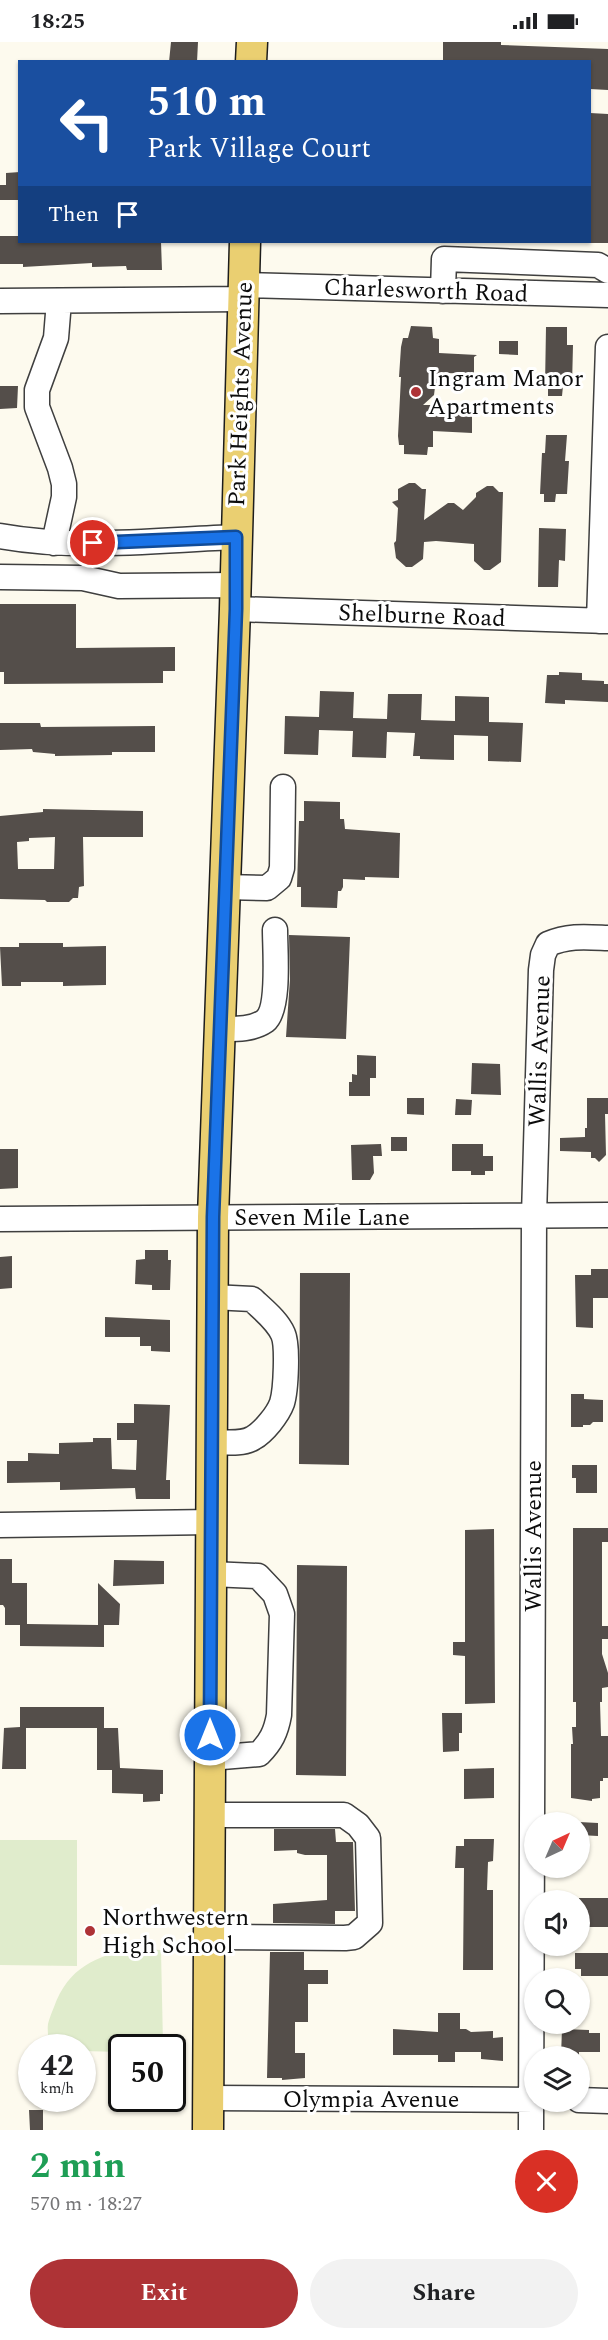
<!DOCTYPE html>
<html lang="en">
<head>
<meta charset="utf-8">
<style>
	:root { --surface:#fff; --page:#f2f2f2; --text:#202124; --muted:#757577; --accent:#ae3336 }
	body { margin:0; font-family:Spectral,serif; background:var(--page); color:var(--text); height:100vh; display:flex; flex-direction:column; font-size:22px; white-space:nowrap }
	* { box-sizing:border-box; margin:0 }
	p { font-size:20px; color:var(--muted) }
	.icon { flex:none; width:33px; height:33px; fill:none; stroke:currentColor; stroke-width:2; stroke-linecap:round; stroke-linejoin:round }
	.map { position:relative; height:2088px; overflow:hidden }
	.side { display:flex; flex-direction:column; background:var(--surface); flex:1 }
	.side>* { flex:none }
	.hud { position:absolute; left:18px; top:18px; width:573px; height:183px; border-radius:0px; box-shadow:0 2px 4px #0004; background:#1a4fa0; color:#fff; overflow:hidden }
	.needle { width:39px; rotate:44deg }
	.tools { position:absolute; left:524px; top:1770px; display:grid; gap:12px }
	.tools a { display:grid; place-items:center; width:66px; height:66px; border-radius:50%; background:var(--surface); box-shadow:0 2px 4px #0004; font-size:30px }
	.speed { position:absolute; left:18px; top:1992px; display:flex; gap:12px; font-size:30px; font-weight:700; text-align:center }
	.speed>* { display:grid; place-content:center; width:78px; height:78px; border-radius:50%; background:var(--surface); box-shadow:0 2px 4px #0004; line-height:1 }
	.speed small { font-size:15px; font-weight:400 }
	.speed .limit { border:3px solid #111; border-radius:9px; background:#fff; color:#111 }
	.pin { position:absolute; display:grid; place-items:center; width:51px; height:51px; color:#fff; margin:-26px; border:3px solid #fff; border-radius:50%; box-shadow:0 2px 6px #0007 }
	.me { position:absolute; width:66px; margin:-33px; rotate:0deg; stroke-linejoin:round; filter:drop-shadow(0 0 4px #0008) }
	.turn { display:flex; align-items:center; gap:21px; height:126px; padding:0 30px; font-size:27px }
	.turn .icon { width:78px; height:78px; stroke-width:2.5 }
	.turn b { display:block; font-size:42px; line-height:51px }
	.then { display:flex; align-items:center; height:57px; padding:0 30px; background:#0003; gap:12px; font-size:22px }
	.round { display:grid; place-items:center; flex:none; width:63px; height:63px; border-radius:32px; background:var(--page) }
	.head { display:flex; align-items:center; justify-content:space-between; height:102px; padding:0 30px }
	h1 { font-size:36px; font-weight:700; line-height:45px; color:#1e9e55 }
	.button { display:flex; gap:12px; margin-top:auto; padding:12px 30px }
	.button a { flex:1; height:69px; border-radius:36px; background:var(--accent); color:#fff; font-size:24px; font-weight:700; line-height:69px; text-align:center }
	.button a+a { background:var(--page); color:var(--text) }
	.status { display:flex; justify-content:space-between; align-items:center; height:42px; padding:0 30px; background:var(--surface); direction:ltr }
	.status svg { height:16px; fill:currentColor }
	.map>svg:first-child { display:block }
</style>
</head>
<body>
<div class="status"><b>18:25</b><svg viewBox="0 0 49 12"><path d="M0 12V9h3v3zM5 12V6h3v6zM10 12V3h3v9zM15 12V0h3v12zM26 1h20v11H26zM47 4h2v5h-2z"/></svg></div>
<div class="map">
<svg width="608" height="2088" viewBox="0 0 608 2088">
	<rect width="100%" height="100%" fill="#fdfaee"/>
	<path fill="#e0eccc" d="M0,1798H77V1924L0,1923Z
		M135,1907L161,1908L163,2002L160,2005L122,2006L121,2010L83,2009L82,2006L50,2005C49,1998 47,1990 48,1982C49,1977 52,1970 54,1965C68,1926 96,1913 135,1907Z"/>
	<path fill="#544e4a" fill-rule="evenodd" d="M171,0H198L197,20H169Z
		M443,0H501V3L608,7V48L590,47V20H443Z
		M590,71L608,72V201H589Z
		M20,130V158H0V143H6V131Z
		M0,194H20V200H161L162,228H127L126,224L92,225V221L23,225V222H0Z
		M411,284L432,285L433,296L439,297V311L477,313L474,315V332L446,331L445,346L435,345L434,353L423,363H434V370L472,372V391L433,389V405H428L427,413L404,412V403H399L398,394L401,335H399L401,305L403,296H408Z
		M546,285H567V303H573L572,344H563L562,354H548V344H545Z
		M499,299H518V313L499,312Z
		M0,344H18L17,366L0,367Z
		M546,393H567L565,419H569L567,452H556L555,460H544V452H540L542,411H545Z
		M409,441H415L422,447H426L424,478L448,461H454L463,468L476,455V451L487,444H493L499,450H503L501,520L490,528H484L474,519V502L436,499L424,500L423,517L412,525H406L396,516L394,501L396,499L398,466L392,460L398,458V447Z
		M539,486L566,487L565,519L559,518L558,545H538Z
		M0,562H76V606L175,605V629H163V641L4,642V630H0Z
		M559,630L582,631V638L604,639V642H608V660L565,658V662L545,661L547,633H559Z
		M320,649L354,650L353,676L387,677L388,652H422L421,678L455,679V654L489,655V680L523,681L521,720L488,719V694L454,693V718L420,717V714H413L415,691L387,690L386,716L352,715L353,689L319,688L318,713L284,712L285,674L319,675Z
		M0,681H40L41,685L155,684V710H112V713L55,714V712L33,710L32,707L0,708Z
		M304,759L340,760V777H344L345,787L400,791L399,836L365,835V838L343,837V845L341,849H338L337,866L301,865V845H297L299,779H304Z
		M43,767L143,769V795H83L84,844L79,845L78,856H73L69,860H47L45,858L0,857V774L43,770ZM55,795L54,827H18L17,800L29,799V796Z
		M289,893L350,895L346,997L286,995L290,937Z
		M19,901H63V905L106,904V943L63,944V940H21V944H2L0,905H19Z
		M357,1013L376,1014V1036H370V1054H349V1040H352V1032L357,1033Z
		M472,1021L500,1022L501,1053L471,1052Z
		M407,1056H424V1073L407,1072Z
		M587,1056H608V1072H605L606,1113L599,1120L595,1116H591V1110L560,1109V1096L585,1095V1086H587Z
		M456,1057L472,1058L471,1073H455Z
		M391,1095H407V1109H391Z
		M381,1102L382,1114H373L374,1131L370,1138H352L351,1103Z
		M452,1102H483V1114H493V1129H485V1133H471V1129H452Z
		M0,1107H18V1146L0,1147Z
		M145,1208H168V1218H171L170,1248H152V1243L135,1242L136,1218L145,1217Z
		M12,1214V1246L0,1247V1215Z
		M591,1227H608V1256H593V1286L576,1285L575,1233H591Z
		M300,1231H350L349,1423L299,1422Z
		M105,1275L170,1278V1310L151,1309V1304H140V1295H105Z
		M571,1352H584V1357L603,1358V1380H593L590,1383H583V1385H571Z
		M134,1362L170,1363L166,1438H170V1457H136L135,1446L60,1448V1440L7,1441V1419H28V1411L59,1412V1401L93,1400V1396H111L112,1427L136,1428L137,1398H117V1381H134Z
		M572,1423H597V1451H576V1436H572Z
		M573,1486H608V1500H602V1584H608V1597H602V1612L608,1631V1645L602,1646V1660H600L601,1694H608V1736H603V1739H600V1756L592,1757V1759L571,1756V1702H573L572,1685H576V1660H573Z
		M494,1487L495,1661L465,1662V1614L453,1613V1600H465V1488Z
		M0,1517H12V1541H27V1582L98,1583V1541L120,1562L119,1583H104V1605L20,1604V1583H5V1566L3,1563H0Z
		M114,1518L164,1519V1542L113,1544Z
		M297,1523L347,1524L346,1734L296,1733Z
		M20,1665H104V1686H99H118L120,1726L163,1728V1752H160V1759L143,1760V1752L112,1751V1728H97V1686H26V1727H2L4,1686L20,1685Z
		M442,1671H462V1691H459V1709L443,1710Z
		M494,1726V1756L464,1757V1727Z
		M579,1780L598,1781V1794L579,1793Z
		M274,1787H335L336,1800H353L355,1869H335V1882L273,1881V1862L327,1858V1813H305L297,1811V1808L274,1809Z
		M464,1797H494L493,1819L488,1820L487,1848H493V1928H463L464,1826H455L456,1804H464Z
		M579,1856H608V1885H579Z
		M270,1910H304V1928H328V1942H308V1980H295V2011H305V2036L282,2038V2036H267Z
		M575,1911H608V1934H581V1927H575Z
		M438,1971H460V1987H466L471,1990L493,1989V1996L503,1995V2019L481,2017V2010H455V2020H438V2013H393V1987L438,1990Z
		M562,1987L589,1988V1991H600V2010H579V2014H561Z
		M29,2068H43V2088H30Z"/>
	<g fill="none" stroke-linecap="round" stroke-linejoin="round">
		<g stroke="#3f3f3f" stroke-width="27">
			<path id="minor" d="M244,243L608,253
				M443,249L444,217L598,223L608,229
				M0,259L243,257
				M0,494C77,508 158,498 236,495
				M54,501L64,455V442L60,426L37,365V348L56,296L59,259
				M0,535L83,536L119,544L235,543
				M235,567L608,579
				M599,579L608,305
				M224,845L267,846L279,836L282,826L283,745
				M219,987C234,987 252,988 265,979C280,967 275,908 275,888
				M0,1177L608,1173
				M212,1400C224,1400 242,1403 253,1396C264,1390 278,1372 282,1361C286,1348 288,1303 283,1292C277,1278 262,1267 252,1257L212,1255
				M0,1483L212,1480
				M210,1716L259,1712C271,1700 276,1690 279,1673L282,1572L275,1552L258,1534L211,1532
				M209,1895L345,1896L354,1895L370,1881L368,1796L358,1783L344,1773H210
				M208,2056L534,2058
				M579,2058L608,2059
				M531,2088L534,1174L541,928L543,913L548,902C569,893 586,895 608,896"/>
		</g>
		<g stroke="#1d1d1d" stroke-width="33">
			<path id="major" d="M251,20L252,0
				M208,2088L213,1175L235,567L245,200"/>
		</g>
		<use href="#minor" stroke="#fff" stroke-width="24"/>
		<use href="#major" stroke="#eacf71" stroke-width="30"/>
	</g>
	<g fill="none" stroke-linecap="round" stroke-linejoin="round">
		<g stroke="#114b97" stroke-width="15">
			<path id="route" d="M93,501L236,495V567L213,1175L210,1693"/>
		</g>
		<use href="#route" stroke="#1a73e8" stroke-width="10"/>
	</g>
	<g fill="#ae3336" stroke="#fff" stroke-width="2">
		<circle cx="416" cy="350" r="6"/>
		<circle cx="90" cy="1889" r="6"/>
	</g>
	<g text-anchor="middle" stroke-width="6" stroke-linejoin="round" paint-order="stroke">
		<g font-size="24" fill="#0c0c0c" stroke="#fff">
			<text transform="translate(426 248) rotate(2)" y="8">Charlesworth Road</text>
			<text transform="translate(240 352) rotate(-88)" y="8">Park Heights Avenue</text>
			<text transform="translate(422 573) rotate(2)" y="8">Shelburne Road</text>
			<text transform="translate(539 1009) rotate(-88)" y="8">Wallis Avenue</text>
			<text x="322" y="1183">Seven Mile Lane</text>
			<text transform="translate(533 1494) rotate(-90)" y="8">Wallis Avenue</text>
			<text x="371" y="2065">Olympia Avenue</text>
		</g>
		<g font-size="24" fill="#0c0c0c" stroke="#fff" text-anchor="start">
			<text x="428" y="344">Ingram Manor<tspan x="428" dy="28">Apartments</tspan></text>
			<text x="102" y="1883">Northwestern<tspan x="102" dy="28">High School</tspan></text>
		</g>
	</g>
</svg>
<div class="tools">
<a><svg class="needle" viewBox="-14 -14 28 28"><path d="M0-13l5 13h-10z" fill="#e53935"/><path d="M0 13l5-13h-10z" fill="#757577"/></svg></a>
<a><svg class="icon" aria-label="sound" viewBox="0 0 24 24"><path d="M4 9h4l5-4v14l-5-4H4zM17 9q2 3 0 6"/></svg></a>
<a><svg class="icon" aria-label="search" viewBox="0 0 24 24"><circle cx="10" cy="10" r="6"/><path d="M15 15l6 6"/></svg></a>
<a><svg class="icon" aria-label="layers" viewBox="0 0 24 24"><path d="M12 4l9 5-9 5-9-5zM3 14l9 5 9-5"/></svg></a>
</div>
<div class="speed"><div>42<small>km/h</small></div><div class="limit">50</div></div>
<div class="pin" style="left:93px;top:501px;background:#d93025"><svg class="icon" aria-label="arrive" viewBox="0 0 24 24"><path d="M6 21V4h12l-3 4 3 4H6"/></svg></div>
<svg class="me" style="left:210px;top:1693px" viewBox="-20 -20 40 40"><circle r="17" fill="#1a73e8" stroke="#fff" stroke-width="3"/><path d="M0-11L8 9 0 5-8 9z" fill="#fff"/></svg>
<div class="hud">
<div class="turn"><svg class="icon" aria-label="left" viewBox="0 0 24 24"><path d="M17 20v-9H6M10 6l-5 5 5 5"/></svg><div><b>510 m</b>Park Village Court</div></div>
<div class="then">Then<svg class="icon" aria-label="arrive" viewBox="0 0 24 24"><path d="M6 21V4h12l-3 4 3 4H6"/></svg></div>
</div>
</div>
<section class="side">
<div class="head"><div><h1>2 min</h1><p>570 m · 18:27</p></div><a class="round" style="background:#d93025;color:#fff"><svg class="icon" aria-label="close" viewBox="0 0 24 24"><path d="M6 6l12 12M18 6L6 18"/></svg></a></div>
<div class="button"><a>Exit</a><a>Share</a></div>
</section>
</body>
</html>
